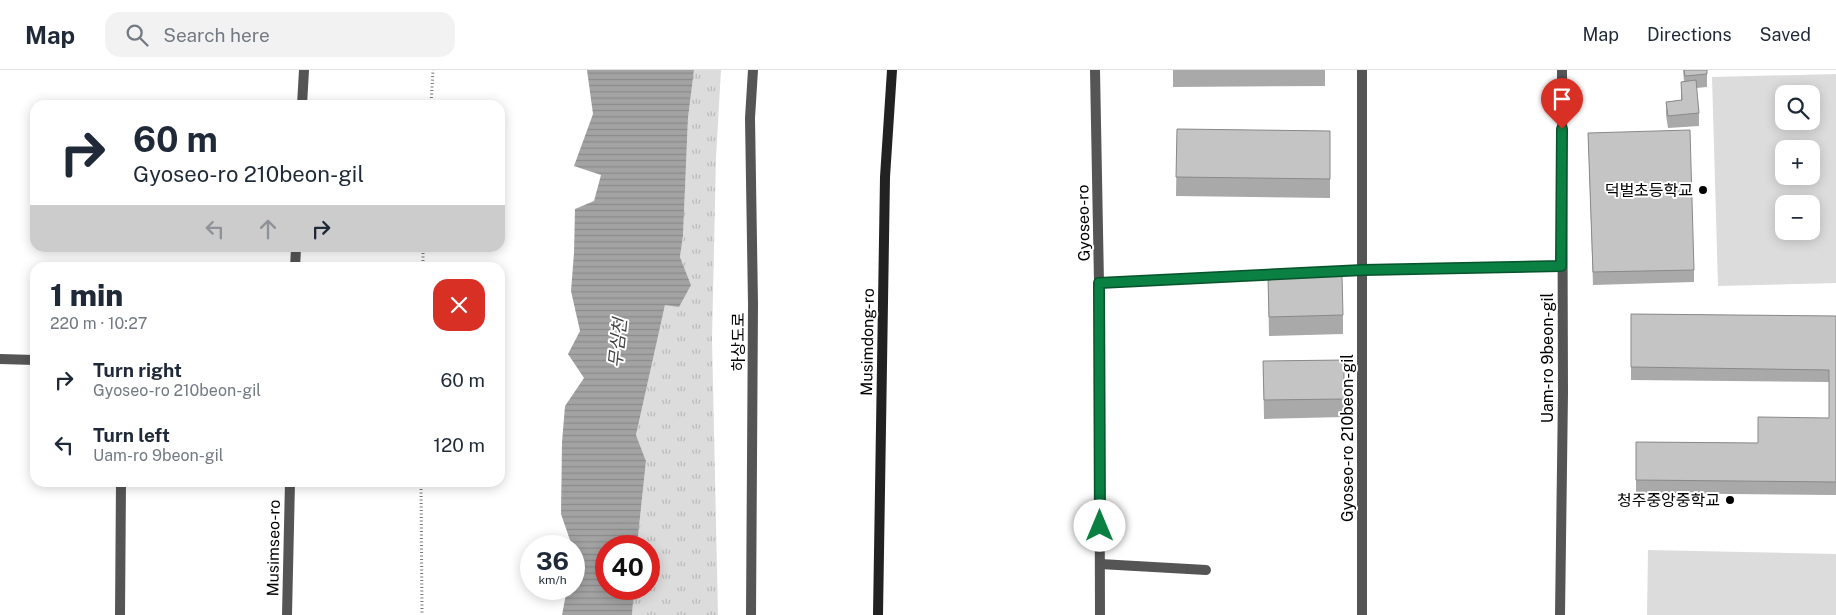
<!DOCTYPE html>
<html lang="en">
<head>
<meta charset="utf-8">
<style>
	:root { --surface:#fff; --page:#f2f2f3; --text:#1f2937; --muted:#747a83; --line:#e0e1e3 }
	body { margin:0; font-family:"Public Sans","Noto Sans KR",sans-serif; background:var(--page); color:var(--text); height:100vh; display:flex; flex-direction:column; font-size:19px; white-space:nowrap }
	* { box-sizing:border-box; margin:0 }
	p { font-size:16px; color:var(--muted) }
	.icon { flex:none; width:28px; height:28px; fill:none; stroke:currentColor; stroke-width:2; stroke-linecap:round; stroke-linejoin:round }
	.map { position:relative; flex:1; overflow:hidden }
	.side { position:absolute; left:30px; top:192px; width:475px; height:225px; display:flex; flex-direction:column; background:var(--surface); border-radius:15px; box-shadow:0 2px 12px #0003 }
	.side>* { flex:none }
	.top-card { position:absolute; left:30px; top:30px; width:475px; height:152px; border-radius:15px; box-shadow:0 2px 12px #0003; background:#fff; color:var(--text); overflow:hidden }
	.tools { position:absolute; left:1775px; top:15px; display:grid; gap:10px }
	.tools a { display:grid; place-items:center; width:45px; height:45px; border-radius:10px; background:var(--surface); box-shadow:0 2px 12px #0003; font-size:25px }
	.speed { position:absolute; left:520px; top:465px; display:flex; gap:10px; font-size:25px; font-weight:700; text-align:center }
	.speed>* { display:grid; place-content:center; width:65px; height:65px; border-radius:50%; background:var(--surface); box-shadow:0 2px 12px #0003; line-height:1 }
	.speed small { font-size:12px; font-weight:400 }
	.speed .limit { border:8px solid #d22; background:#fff; color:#111 }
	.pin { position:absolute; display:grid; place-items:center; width:42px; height:42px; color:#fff; margin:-51px -21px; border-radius:50% 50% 50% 0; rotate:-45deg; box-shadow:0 0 5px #0007 }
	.pin .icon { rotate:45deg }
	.me { position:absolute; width:55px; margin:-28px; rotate:0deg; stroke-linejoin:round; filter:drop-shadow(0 0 4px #0008) }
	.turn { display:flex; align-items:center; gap:18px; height:105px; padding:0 20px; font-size:22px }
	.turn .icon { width:65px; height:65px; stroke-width:2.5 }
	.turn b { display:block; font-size:35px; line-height:42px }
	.lanes { display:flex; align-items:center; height:48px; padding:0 20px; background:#0003; justify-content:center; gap:25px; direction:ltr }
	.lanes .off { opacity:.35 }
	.round { display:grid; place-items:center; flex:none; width:52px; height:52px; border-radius:15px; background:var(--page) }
	.summary { display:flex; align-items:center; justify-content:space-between; height:85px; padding:0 20px }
	h1 { font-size:30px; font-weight:800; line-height:38px }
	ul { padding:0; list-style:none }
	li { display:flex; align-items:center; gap:15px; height:65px; padding:0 20px }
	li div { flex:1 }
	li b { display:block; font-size:19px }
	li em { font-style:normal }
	header { display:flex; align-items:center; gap:30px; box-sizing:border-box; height:70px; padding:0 25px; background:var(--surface); border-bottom:1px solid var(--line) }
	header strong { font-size:24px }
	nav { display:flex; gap:28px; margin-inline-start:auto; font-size:18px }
	.search { width:350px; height:45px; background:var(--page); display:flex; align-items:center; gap:12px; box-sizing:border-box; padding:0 18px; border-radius:15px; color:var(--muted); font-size:19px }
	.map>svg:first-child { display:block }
</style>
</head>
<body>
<header>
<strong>Map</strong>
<div class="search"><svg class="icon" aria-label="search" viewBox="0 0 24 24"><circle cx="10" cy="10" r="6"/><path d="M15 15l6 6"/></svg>Search here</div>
<nav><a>Map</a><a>Directions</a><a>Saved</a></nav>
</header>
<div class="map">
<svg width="1836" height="545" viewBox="0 0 1836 545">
	<defs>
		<pattern id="grass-tufts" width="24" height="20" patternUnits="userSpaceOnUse" patternTransform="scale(1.25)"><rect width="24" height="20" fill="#dcdcdc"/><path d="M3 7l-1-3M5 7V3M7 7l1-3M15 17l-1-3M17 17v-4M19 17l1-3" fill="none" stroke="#bbb"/></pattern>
		<pattern id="water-rules" width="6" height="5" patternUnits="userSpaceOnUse" patternTransform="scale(1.25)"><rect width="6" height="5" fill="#a3a3a3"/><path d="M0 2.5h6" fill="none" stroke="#8b8b8b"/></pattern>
	</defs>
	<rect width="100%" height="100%" fill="#fff"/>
	<path fill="url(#grass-tufts)" d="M694,0H721L716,88L712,269L718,545H632L634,519H649V476H637L646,391L636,365L665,235L691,215L680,187L683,166L688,48Z"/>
	<path fill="#dcdcdc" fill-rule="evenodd" d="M1836,4V213L1718,216L1712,7ZM1784,24H1811V51H1784ZM1784,79H1811V106H1784ZM1784,134H1811V161H1784Z
		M1648,480L1836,484V545H1647Z"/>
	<path fill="url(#water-rules)" d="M587,0H694L688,48L683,166L680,187L691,215L679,237L665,235L636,365L646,391L637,476H606V519H634L632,545H562L567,519H574V476H572L561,444L562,372L565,336L584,308L568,284L580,261L571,221L574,183L575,139L594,131L601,105L574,96L593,44Z"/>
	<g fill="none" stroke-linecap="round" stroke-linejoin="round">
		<path stroke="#777" stroke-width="3" stroke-dasharray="1 2.5" stroke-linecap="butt" d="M431,35L433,0
			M423,198V178
			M421,412L422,545"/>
		<path stroke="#555" stroke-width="10" d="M1100,494L1206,500"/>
		<path stroke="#555" stroke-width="10" d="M1099,213L1363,200L1561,196
			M0,289L35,290
			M120,545L121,412
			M751,545L753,234L750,48L753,0
			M1362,545V0
			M1560,545L1563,323L1562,0"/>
		<path stroke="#555" stroke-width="10" d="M1095,0L1099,213L1100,545
			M302,35L304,0
			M295,198L296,178
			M287,545L290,412"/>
		<path stroke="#222" stroke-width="10" d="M878,545L885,107L892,0"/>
	</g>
	<path fill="#a9a9a9" d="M1173,0H1325V16L1173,17Z
		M1683,0H1707V17L1696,18L1699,43V56L1668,58L1666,45V32L1681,30V12L1684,11Z
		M1177,59L1330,61V128L1176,126Z
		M1588,63L1694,200V212L1593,215Z
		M1268,208L1343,245V264L1269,266Z
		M1631,244L1836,246V425L1636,423V372L1758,373L1829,348V312L1631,310Z
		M1344,290V347L1264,349L1263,291Z"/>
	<path fill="#c4c4c4" stroke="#898989" d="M1684,0H1707V4L1685,6Z
		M1696,10L1699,43L1668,46L1666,32L1682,30L1681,12Z
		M1177,59L1330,61V109L1176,107Z
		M1690,60L1694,200L1593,202L1588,63Z
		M1342,206L1343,245L1269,247L1268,208Z
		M1631,244L1836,246V412L1636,410V372L1758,373V347L1829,348V300L1631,297Z
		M1344,290V329L1264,330L1263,291Z"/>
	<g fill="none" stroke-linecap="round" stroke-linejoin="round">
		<g stroke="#07532c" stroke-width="12">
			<path id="route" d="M1100,456L1099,213L1363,200L1561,196L1562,59"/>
		</g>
		<use href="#route" stroke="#0b8043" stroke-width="9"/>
	</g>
	<g fill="#000" stroke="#fff" stroke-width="2">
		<circle cx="1703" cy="120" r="5"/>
		<circle cx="1730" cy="430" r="5"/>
	</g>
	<g text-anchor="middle" stroke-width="4" stroke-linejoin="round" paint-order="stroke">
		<g font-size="16" fill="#000" stroke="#fff" text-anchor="end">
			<text x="1693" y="126">덕벌초등학교</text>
			<text x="1720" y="436">청주중앙중학교</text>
		</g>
		<g font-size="16" fill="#000" stroke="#fff">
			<text transform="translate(1083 153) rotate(-91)" y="6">Gyoseo-ro</text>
			<text transform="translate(738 272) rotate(-90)" y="6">하상도로</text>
			<text transform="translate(867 272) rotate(-89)" y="6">Musimdong-ro</text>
			<text transform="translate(1547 288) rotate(-90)" y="6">Uam-ro 9beon-gil</text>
			<text transform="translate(1347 368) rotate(-90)" y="6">Gyoseo-ro 210beon-gil</text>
			<text transform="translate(273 478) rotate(-89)" y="6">Musimseo-ro</text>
		</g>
		<g font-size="18" font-style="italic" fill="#444" stroke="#fff">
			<text transform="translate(618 273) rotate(-84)" y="6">무심천</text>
		</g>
	</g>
</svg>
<div class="tools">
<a><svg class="icon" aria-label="search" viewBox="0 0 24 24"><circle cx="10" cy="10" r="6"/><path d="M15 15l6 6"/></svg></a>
<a>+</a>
<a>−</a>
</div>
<div class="speed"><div>36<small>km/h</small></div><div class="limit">40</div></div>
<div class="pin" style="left:1562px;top:59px;background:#d93025"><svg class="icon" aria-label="arrive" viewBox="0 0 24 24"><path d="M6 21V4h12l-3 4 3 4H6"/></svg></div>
<svg class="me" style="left:1100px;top:456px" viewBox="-20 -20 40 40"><circle r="19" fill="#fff"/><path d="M0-13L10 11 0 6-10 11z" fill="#0b8043"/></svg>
<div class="top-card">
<div class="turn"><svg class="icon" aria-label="right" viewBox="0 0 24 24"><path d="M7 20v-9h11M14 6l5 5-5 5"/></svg><div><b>60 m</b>Gyoseo-ro 210beon-gil</div></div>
<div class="lanes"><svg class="icon off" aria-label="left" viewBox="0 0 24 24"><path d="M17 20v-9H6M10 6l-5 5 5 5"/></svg><svg class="icon off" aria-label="ahead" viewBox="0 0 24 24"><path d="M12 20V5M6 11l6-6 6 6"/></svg><svg class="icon" aria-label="right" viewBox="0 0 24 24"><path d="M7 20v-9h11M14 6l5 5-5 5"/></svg></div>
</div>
<section class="side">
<div class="summary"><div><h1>1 min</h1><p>220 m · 10:27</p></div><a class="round" style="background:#d93025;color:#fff"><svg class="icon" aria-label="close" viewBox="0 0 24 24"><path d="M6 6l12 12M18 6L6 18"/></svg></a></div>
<ul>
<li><svg class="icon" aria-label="right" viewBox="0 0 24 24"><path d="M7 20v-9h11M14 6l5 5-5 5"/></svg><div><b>Turn right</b><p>Gyoseo-ro 210beon-gil</p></div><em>60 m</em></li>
<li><svg class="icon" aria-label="left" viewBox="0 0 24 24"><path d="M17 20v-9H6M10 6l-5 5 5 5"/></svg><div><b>Turn left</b><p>Uam-ro 9beon-gil</p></div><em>120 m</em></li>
</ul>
</section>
</div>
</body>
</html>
